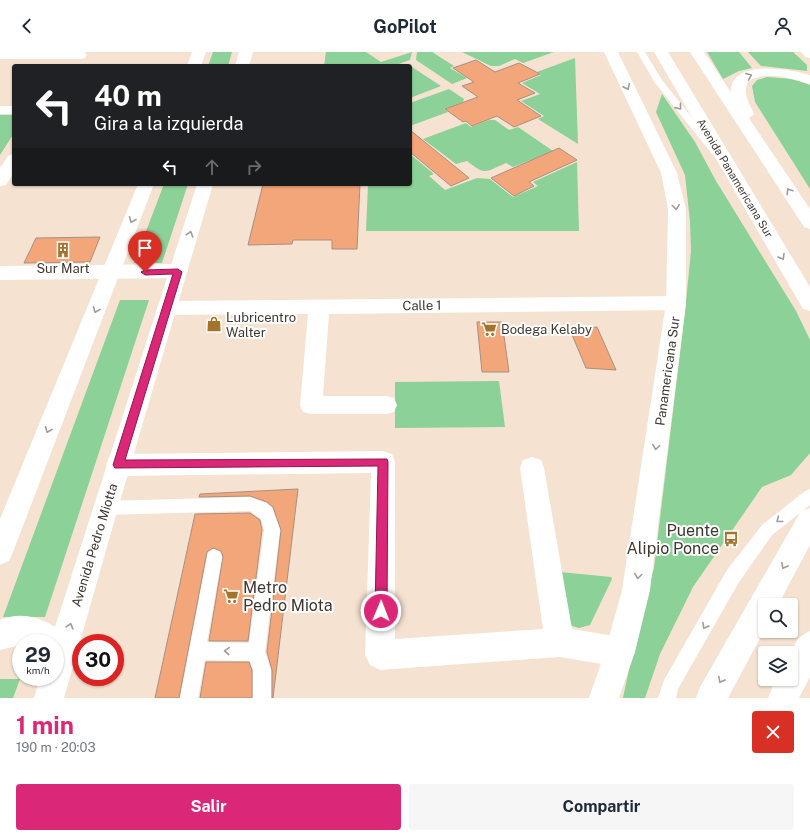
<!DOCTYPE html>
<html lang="es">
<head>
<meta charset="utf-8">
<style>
	:root { --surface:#fff; --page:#f6f6f7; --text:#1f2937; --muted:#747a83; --accent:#db2777 }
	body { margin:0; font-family:"Public Sans",sans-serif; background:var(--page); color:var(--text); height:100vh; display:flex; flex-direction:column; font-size:15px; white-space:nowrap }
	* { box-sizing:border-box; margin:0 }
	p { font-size:13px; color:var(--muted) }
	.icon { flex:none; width:22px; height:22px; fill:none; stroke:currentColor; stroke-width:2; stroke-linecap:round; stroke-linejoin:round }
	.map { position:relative; height:646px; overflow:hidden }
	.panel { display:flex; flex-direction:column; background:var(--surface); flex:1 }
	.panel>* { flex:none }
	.top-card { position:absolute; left:12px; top:12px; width:400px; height:122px; border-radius:4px; box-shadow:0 1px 3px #0004; background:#202124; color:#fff; overflow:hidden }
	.controls { position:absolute; left:758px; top:546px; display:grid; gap:8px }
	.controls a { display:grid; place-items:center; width:40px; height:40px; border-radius:4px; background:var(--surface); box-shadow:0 1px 3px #0004; font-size:20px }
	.speed { position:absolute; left:12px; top:582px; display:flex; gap:8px; font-size:20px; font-weight:700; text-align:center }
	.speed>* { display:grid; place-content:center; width:52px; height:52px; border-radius:50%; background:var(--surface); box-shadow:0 1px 3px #0004; line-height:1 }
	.speed small { font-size:10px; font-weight:400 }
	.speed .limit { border:6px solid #d22; background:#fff; color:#111 }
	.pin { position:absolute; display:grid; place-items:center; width:34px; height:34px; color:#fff; margin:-41px -17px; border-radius:50% 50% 50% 0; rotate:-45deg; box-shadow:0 0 4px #0007 }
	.pin .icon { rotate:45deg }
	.me { position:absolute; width:44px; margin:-22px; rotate:1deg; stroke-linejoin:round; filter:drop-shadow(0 0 3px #0008) }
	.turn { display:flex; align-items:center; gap:14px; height:84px; padding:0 16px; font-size:18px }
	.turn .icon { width:52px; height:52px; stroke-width:2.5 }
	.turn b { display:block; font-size:28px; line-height:34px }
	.lanes { display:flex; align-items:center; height:38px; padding:0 16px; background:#0003; justify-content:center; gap:20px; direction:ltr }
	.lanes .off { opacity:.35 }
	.round { display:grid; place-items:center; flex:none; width:42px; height:42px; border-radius:4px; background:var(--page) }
	.summary { display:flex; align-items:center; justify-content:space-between; height:68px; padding:0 16px }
	h1 { font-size:24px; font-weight:700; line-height:30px; color:var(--accent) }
	.action { display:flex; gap:8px; margin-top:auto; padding:8px 16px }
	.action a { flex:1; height:46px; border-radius:4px; background:var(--accent); color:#fff; font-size:16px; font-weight:700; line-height:46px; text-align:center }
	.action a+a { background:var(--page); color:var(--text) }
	header { display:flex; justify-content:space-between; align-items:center; height:52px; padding:0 16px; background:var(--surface); font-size:18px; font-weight:700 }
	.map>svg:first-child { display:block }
</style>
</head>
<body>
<header><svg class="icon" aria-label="back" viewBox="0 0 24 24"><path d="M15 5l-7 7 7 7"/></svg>GoPilot<svg class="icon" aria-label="person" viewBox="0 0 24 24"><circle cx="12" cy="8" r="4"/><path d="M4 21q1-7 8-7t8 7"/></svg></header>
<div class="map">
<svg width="810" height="646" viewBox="0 0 810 646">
	<rect width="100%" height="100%" fill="#f5e2d0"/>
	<path fill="#8cd197" d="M213,0H232L228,14H208Z
		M326,0H366L381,10L412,0L410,8L393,14H324Z
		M417,0H432L454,14L450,16L467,26L452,32L416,8Z
		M462,0H554L523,11L515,7L499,14H491Z
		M707,0H739L752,16L739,19L723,27Z
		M748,0H793L807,13V19L761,14Z
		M575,6L578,92L538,67L544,64L521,49L540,42L522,31L541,23L537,20Z
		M409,13L441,34L410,46V14H405Z
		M767,25L793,27L810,33V137L755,50L752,34L757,28Z
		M449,37L464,47L463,50L444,57L448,60L410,74V51Z
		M662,42L695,90L716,129L796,259L810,288V401L791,423L762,435L693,535L660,602L645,646H623L638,575L654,516L685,260L691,199L690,169L685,123L656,60Z
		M0,63H14V81L0,103Z
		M489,68H495L509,78L518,75L553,99L513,115L506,111C485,120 486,124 467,109L456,112L423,87L466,71L471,75Z
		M410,102L434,122L429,124L445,138L477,126L490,127L513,145L538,134L533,130L577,110L579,179H366L368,132H410Z
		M164,132H188L162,211H134Z
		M120,248H149L45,565H3Z
		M499,329L505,375L395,376V330Z
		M560,520L611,525L612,527L590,573L579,576L569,573Z
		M0,627H20L13,646H0Z"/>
	<path fill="#f3a679" stroke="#a69084" d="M476,8L495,20L519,11L540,22L518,31L535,41L517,48L541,64L514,75L497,64L472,74L466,69L463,70L445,57L478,45L462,34L474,30L453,16Z
		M410,78L469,126L451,134L410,100Z
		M559,96L577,108L529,130L534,134L514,144L491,126Z
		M263,132H360L357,197H332V188H293L292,192L248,193Z
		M100,185L90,210L24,211L36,186Z
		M477,270H502L509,320H482Z
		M597,275L616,318L586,316L570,278Z
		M298,437L273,646H272V618L267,600L281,478L273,455L267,450L250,444L199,445L200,442Z
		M250,461L260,468L262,478L248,589H209L223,505L221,499L213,496L207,500L179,646H155L195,462Z
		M206,610H249L252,618V646H200Z"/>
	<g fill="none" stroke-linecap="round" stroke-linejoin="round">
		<path fill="#fff" fill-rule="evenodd" d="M637,0H645L662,28L718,98V102H712L655,31Z
			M810,437V453L772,483L739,530L678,637L676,646H658L664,628L727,518L762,473L805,439Z
			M250,445L266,451L272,456L280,478L265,600L271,618V646H253V618L250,609L205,608L198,646H180L208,500L214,497L220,500L222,505L207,590L249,591L264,478L261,467L250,459L105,463L100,461L97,456L100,451L105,449Z"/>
		<path fill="#fff" fill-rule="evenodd" d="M0,0H84L87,3L85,6L80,7H0Z
			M0,54H14V62H0Z
			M14,102V120L6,133L0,134V116L8,104Z
			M676,244L683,246L686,251L683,256L676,258L329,262L323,344H386L394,346L397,353L394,360L386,362H311L303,360L300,353L308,262L167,263L160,261L157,256L160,251L167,249Z
			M383,399L392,402L395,410V587L543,577L520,416L523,408L532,405L541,408L544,416L572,577L620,585L630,590L635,600L630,610L620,615L560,605L380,618L370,613L365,603L371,421L118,424L109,421L106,413L109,405L118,402Z"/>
		<path fill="#fff" fill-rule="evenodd" d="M178,212L185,214L188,219L185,224L178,226L0,228V214Z"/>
		<path fill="#fff" fill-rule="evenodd" d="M192,0H206L201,14H187Z
			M239,0H253L249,14H235Z
			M604,0H618L677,121L686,157V251L650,538L635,600L619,646H589L605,600L622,538L666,251L668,157L661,121Z
			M801,0H810V6L805,5Z
			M138,132H154L13,500L9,509L0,513V467Z
			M197,132H213L118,456L64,646H34L40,625H55V591H21V593L0,598V568C19,560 38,564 55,575Z
			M810,456V493L778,553H765V577L728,646H696L700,635L801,459Z
			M810,579V625L799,646H768L776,627H791C791,606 788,589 810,579Z"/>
		<path fill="#fff" fill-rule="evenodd" d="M654,0H668L810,235V259L803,257Z
			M690,0H704L731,40C730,6 791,17 810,23V32C790,27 768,18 749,29C741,40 750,52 754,62L749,66L810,157V177L804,175Z
			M784,629L795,633L799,646H769L773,633Z"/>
	</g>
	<defs><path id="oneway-chevron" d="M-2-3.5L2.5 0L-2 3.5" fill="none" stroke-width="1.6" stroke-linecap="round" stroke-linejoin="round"/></defs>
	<g stroke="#9f9c98">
		<use href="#oneway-chevron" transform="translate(749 24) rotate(-23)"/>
		<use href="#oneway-chevron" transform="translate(627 35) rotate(65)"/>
		<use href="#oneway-chevron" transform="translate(679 55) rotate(51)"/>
		<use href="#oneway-chevron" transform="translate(789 139) rotate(-123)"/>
		<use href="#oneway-chevron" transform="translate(676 155) rotate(82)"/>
		<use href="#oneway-chevron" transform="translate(132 168) rotate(112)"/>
		<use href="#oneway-chevron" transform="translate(190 182) rotate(-73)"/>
		<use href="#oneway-chevron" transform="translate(782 205) rotate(59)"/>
		<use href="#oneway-chevron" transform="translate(96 258) rotate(112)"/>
		<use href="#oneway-chevron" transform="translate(48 378) rotate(112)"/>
		<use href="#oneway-chevron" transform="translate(656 395) rotate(98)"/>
		<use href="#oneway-chevron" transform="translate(779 468) rotate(142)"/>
		<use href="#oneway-chevron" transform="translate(784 514) rotate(119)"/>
		<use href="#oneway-chevron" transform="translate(638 524) rotate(98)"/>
		<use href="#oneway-chevron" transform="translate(70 574) rotate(-74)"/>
		<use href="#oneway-chevron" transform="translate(705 574) rotate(120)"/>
		<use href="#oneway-chevron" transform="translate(227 599) rotate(-177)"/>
		<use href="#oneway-chevron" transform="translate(721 628) rotate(119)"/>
	</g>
	<path fill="#db2777" stroke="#8e194d" d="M178,217L182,220L125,408L387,407L388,410L387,559L385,563L381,564L377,563L375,559L378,414L115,416L113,413L173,222L145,223L141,220L145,218Z"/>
	<defs>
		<g id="building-bare" transform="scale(1.2)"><path d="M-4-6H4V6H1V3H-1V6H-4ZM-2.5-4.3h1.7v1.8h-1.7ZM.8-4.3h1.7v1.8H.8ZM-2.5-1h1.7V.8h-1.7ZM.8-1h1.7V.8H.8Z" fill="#a57329" stroke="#fff" stroke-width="2.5" paint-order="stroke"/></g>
		<g id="shop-bare" transform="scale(1.2)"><path d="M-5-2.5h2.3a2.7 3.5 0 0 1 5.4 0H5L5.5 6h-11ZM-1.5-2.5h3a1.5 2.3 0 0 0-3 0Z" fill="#a57329" stroke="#fff" stroke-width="2.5" paint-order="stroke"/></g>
		<g id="supermarket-bare" transform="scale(1.2)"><path d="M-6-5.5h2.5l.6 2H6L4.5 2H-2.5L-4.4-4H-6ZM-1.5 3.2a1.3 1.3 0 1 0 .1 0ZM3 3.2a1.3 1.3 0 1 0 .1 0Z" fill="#a57329" stroke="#fff" stroke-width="2.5" paint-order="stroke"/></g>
		<g id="bus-bare" transform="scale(1.2)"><path d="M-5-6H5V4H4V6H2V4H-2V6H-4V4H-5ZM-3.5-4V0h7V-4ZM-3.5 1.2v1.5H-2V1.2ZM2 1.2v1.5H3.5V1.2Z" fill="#a57329" stroke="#fff" stroke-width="2.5" paint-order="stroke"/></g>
	</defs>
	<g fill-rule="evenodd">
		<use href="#building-bare" x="63" y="198"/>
		<use href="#shop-bare" x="214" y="272"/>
		<use href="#supermarket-bare" x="489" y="277"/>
		<use href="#bus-bare" x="731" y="487"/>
		<use href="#supermarket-bare" x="231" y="544"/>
	</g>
	<g text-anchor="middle" stroke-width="4" stroke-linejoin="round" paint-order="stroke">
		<g font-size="11" fill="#3f3831" stroke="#fff">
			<text transform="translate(735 126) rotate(59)" y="4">Avenida Panamericana Sur</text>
		</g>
		<g font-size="13" fill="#3f3831" stroke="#fff" text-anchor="start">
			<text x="63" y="221" text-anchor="middle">Sur Mart</text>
			<text x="226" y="270">Lubricentro<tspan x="226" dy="15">Walter</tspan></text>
			<text x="501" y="282">Bodega Kelaby</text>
		</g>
		<g font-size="13" fill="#3f3831" stroke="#fff">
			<text transform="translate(422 253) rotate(-1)" y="5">Calle 1</text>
			<text transform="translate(667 319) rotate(-82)" y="5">Panamericana Sur</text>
			<text transform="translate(94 493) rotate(-73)" y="5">Avenida Pedro Miotta</text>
		</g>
		<g font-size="16" fill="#3f3831" stroke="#fff" text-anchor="end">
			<text x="719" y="484">Puente<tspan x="719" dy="18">Alipio Ponce</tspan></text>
			<text x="243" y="541" text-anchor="start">Metro<tspan x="243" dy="18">Pedro Miota</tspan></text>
		</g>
	</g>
</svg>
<div class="controls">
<a><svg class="icon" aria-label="search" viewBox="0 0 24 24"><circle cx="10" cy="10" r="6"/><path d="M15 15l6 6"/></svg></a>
<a><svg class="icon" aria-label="layers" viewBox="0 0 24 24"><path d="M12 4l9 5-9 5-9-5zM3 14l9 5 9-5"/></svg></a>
</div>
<div class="speed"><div>29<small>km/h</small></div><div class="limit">30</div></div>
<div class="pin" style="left:145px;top:220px;background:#d93025"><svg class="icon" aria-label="arrive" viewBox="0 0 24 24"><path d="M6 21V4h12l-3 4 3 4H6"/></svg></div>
<svg class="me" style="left:381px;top:559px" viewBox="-20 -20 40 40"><circle r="17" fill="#db2777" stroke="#fff" stroke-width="3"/><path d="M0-11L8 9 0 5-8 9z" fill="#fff"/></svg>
<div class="top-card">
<div class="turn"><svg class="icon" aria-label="left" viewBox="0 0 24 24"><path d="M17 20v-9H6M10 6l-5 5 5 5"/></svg><div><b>40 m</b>Gira a la izquierda</div></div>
<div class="lanes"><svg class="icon" aria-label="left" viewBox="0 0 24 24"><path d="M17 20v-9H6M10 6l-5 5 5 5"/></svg><svg class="icon off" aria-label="ahead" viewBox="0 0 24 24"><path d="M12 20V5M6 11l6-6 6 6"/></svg><svg class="icon off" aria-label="right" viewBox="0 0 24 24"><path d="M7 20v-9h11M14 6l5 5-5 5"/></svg></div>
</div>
</div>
<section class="panel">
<div class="summary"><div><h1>1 min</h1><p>190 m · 20:03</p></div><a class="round" style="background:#d93025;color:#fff"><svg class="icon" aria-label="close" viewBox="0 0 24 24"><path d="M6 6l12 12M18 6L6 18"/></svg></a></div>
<div class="action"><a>Salir</a><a>Compartir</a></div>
</section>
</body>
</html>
